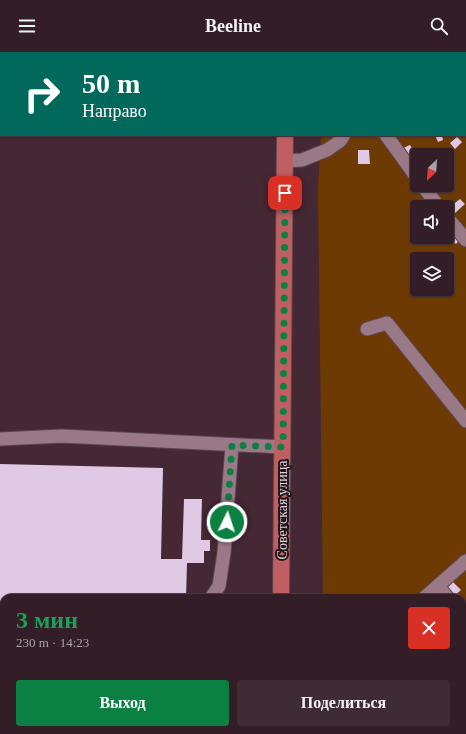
<!DOCTYPE html>
<html lang="ru">
<head>
<meta charset="utf-8">
<style>
	:root { --surface:#331e27; --page:#3e2b33; --text:#f1f3f6; --muted:#a9a2a7; --line:#4e3c44; --accent:#0b8043 }
	body { margin:0; font-family:Georgia,serif; background:var(--page); color:var(--text); height:100vh; display:flex; flex-direction:column; font-size:15px; white-space:nowrap }
	* { box-sizing:border-box; margin:0 }
	p { font-size:13px; color:var(--muted) }
	.icon { flex:none; width:22px; height:22px; fill:none; stroke:currentColor; stroke-width:2; stroke-linecap:round; stroke-linejoin:round }
	.map { position:relative; flex:1; overflow:hidden }
	.side { position:absolute; left:0px; top:542px; width:466px; height:140px; display:flex; flex-direction:column; background:var(--surface); border-radius:12px 12px 0 0; box-shadow:0 1px 3px #0004,0 0 0 1px var(--line) }
	.side>* { flex:none }
	.banner { position:absolute; left:0px; top:0px; width:466px; height:84px; box-shadow:0 1px 3px #0004,0 0 0 1px var(--line); background:#00695c; color:#fff; overflow:hidden }
	.needle { width:26px; rotate:205deg }
	.fabs { position:absolute; left:410px; top:96px; display:grid; gap:8px }
	.fabs a { display:grid; place-items:center; width:44px; height:44px; border-radius:4px; background:var(--surface); box-shadow:0 1px 3px #0004,0 0 0 1px var(--line); font-size:20px }
	.pin { position:absolute; display:grid; place-items:center; width:34px; height:34px; color:#fff; margin:-17px; border-radius:8px; box-shadow:0 2px 6px #0006 }
	.me { position:absolute; width:44px; margin:-22px; rotate:4deg; stroke-linejoin:round; filter:drop-shadow(0 0 3px #0008) }
	.turn { display:flex; align-items:center; gap:14px; height:84px; padding:0 16px; font-size:18px }
	.turn .icon { width:52px; height:52px; stroke-width:2.5 }
	.turn b { display:block; font-size:28px; line-height:34px }
	.round { display:grid; place-items:center; flex:none; width:42px; height:42px; border-radius:4px; background:var(--page) }
	.head { display:flex; align-items:center; justify-content:space-between; height:68px; padding:0 16px }
	h1 { font-size:24px; font-weight:600; line-height:30px; color:#1e9e55 }
	.button { display:flex; gap:8px; margin-top:auto; padding:8px 16px }
	.button a { flex:1; height:46px; border-radius:4px; background:var(--accent); color:#fff; font-size:16px; font-weight:600; line-height:46px; text-align:center }
	.button a+a { background:var(--page); color:var(--text) }
	header { display:flex; justify-content:space-between; align-items:center; height:52px; padding:0 16px; background:var(--surface); font-size:18px; font-weight:600 }
	.map>svg:first-child { display:block }
</style>
</head>
<body>
<header><svg class="icon" aria-label="menu" viewBox="0 0 24 24"><path d="M4 6h16M4 12h16M4 18h16"/></svg>Beeline<svg class="icon" aria-label="search" viewBox="0 0 24 24"><circle cx="10" cy="10" r="6"/><path d="M15 15l6 6"/></svg></header>
<div class="map">
<svg width="466" height="682" viewBox="0 0 466 682">
	<rect width="100%" height="100%" fill="#442834"/>
	<path fill="#6d3a03" fill-rule="evenodd" d="M326,0H466V682H324V678H462V546H323L318,136L321,83H465V1H326ZM417,103H447V133H417ZM417,155H447V185H417ZM417,207H447V237H417Z"/>
	<path fill="#dfc9e5" d="M435,83H442L443,88L438,90Z
		M457,85L462,90L455,97L450,91Z
		M410,93L414,100L405,104L401,97Z
		M358,98H369L370,112H358Z
		M460,147L465,152L455,161L450,155Z
		M451,177L461,186L456,192L447,184V180Z
		M0,412L163,416L161,507H182L184,447H202L201,488H210V499H204V511H187L186,546H4V594H0Z
		M453,530L461,538L454,544L447,536Z"/>
	<g fill="none" stroke-linecap="round" stroke-linejoin="round">
		<g stroke="#5d4650" stroke-width="15">
			<path id="minor" d="M458,0V1
				M396,1L397,0
				M465,9L466,10
				M386,83L417,126
				M285,109L302,108L327,98L340,89L344,83
				M422,133L439,155
				M447,165L466,188
				M367,277L387,271L466,369
				M0,387L62,384L283,395
				M438,534L448,546
				M211,546L219,534L224,501L232,393
				M424,546L466,509
				M462,562L466,567
				M0,668H4
				M73,678V682
				M193,678L194,682"/>
		</g>
		<g stroke="#5d4650" stroke-width="18">
			<path id="major" d="M285,1L286,0
				M281,546L285,83
				M280,682V678"/>
		</g>
		<use href="#minor" stroke="#9a7986" stroke-width="13"/>
		<use href="#major" stroke="#bf5f61" stroke-width="16"/>
	</g>
	<g fill="none" stroke-linecap="round" stroke-linejoin="round">
		<path stroke="#0b8043" stroke-width="7" stroke-dasharray="0 12.6" d="M227,470L232,393L283,395L285,141"/>
	</g>
	<g text-anchor="middle" stroke-width="4" stroke-linejoin="round" paint-order="stroke">
		<g font-size="14" fill="#e3d0d7" stroke="#22151b">
			<text transform="translate(282 458) rotate(-90)" y="5">Советская улица</text>
		</g>
	</g>
</svg>
<div class="fabs">
<a><svg class="needle" viewBox="-14 -14 28 28"><path d="M0-13l5 13h-10z" fill="#e53935"/><path d="M0 13l5-13h-10z" fill="#a9a2a7"/></svg></a>
<a><svg class="icon" aria-label="sound" viewBox="0 0 24 24"><path d="M4 9h4l5-4v14l-5-4H4zM17 9q2 3 0 6"/></svg></a>
<a><svg class="icon" aria-label="layers" viewBox="0 0 24 24"><path d="M12 4l9 5-9 5-9-5zM3 14l9 5 9-5"/></svg></a>
</div>
<div class="pin" style="left:285px;top:141px;background:#d93025"><svg class="icon" aria-label="arrive" viewBox="0 0 24 24"><path d="M6 21V4h12l-3 4 3 4H6"/></svg></div>
<svg class="me" style="left:227px;top:470px" viewBox="-20 -20 40 40"><circle r="17" fill="#0b8043" stroke="#fff" stroke-width="3"/><path d="M0-11L8 9 0 5-8 9z" fill="#fff"/></svg>
<div class="banner">
<div class="turn"><svg class="icon" aria-label="right" viewBox="0 0 24 24"><path d="M7 20v-9h11M14 6l5 5-5 5"/></svg><div><b>50 m</b>Направо</div></div>
</div>
<section class="side">
<div class="head"><div><h1>3 мин</h1><p>230 m · 14:23</p></div><a class="round" style="background:#d93025;color:#fff"><svg class="icon" aria-label="close" viewBox="0 0 24 24"><path d="M6 6l12 12M18 6L6 18"/></svg></a></div>
<div class="button"><a>Выход</a><a>Поделиться</a></div>
</section>
</div>
</body>
</html>
